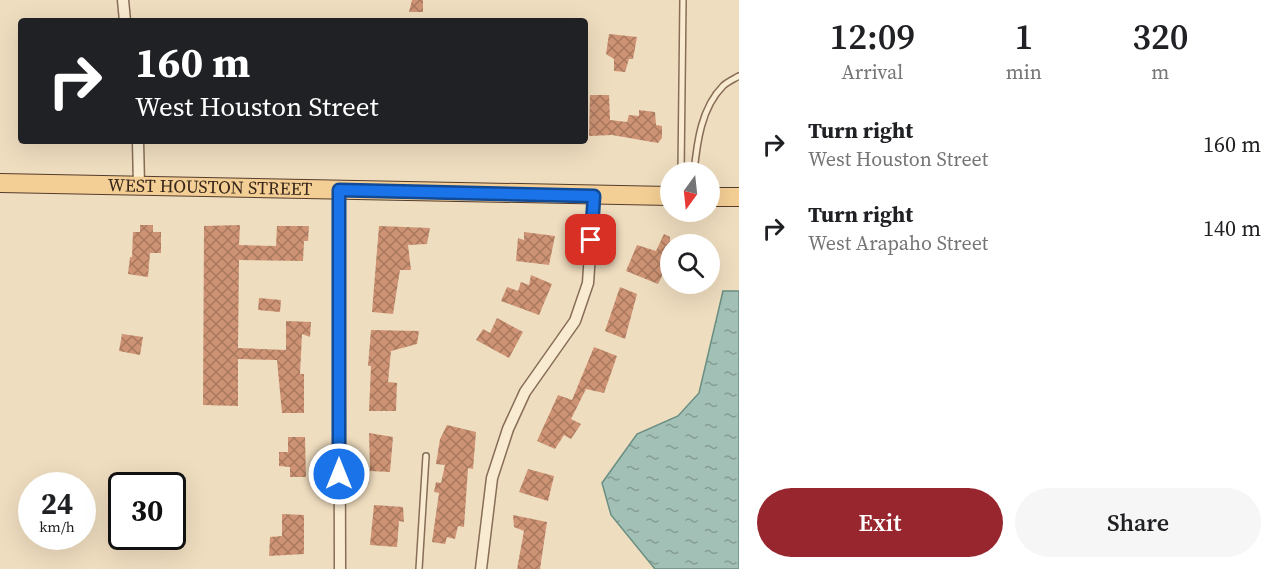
<!DOCTYPE html>
<html lang="en">
<head>
<meta charset="utf-8">
<style>
	:root { --surface:#fff; --page:#f6f6f6; --text:#202124; --muted:#757577; --accent:#98262f }
	body { margin:0; font-family:"Source Serif 4",serif; background:var(--page); color:var(--text); height:100vh; display:flex; flex-direction:column; font-size:22px; white-space:nowrap }
	* { box-sizing:border-box; margin:0 }
	p { font-size:20px; color:var(--muted) }
	.icon { flex:none; width:33px; height:33px; fill:none; stroke:currentColor; stroke-width:2; stroke-linecap:round; stroke-linejoin:round }
	.map { position:relative; flex:1; overflow:hidden }
	.sheet { display:flex; flex-direction:column; background:var(--surface); width:540px }
	.sheet>* { flex:none }
	.guide { position:absolute; left:18px; top:18px; width:570px; height:126px; border-radius:6px; box-shadow:0 6px 24px #0002; background:#202124; color:#fff; overflow:hidden }
	.needle { width:39px; rotate:195deg }
	.buttons { position:absolute; left:660px; top:162px; display:grid; gap:12px }
	.buttons a { display:grid; place-items:center; width:60px; height:60px; border-radius:50%; background:var(--surface); box-shadow:0 6px 24px #0002; font-size:30px }
	.speed { position:absolute; left:18px; top:472px; display:flex; gap:12px; font-size:30px; font-weight:700; text-align:center }
	.speed>* { display:grid; place-content:center; width:78px; height:78px; border-radius:50%; background:var(--surface); box-shadow:0 6px 24px #0002; line-height:1 }
	.speed small { font-size:15px; font-weight:400 }
	.speed .limit { border:3px solid #111; border-radius:9px; background:#fff; color:#111 }
	.pin { position:absolute; display:grid; place-items:center; width:51px; height:51px; color:#fff; margin:-26px; border-radius:12px; box-shadow:0 3px 9px #0006 }
	.me { position:absolute; width:66px; margin:-33px; rotate:0deg; stroke-linejoin:round; filter:drop-shadow(0 0 4px #0008) }
	.turn { display:flex; align-items:center; gap:21px; height:126px; padding:0 18px; font-size:27px }
	.turn .icon { width:78px; height:78px; stroke-width:2.5 }
	.turn b { display:block; font-size:42px; line-height:51px }
	.eta { display:flex; justify-content:space-evenly; align-items:center; height:102px; text-align:center }
	.eta b { font-size:36px; font-weight:600; line-height:42px }
	.button { display:flex; gap:12px; margin-top:auto; padding:12px 18px }
	.button a { flex:1; height:69px; border-radius:36px; background:var(--accent); color:#fff; font-size:24px; font-weight:600; line-height:69px; text-align:center }
	.button a+a { background:var(--page); color:var(--text) }
	ul { padding:0; list-style:none }
	li { display:flex; align-items:center; gap:18px; height:84px; padding:0 18px }
	li div { flex:1 }
	li b { display:block; font-size:22px }
	li em { font-style:normal }
	main { display:flex; flex:1; min-height:0 }
	.map>svg:first-child { display:block }
</style>
</head>
<body>
<main>
<div class="map">
<svg width="739" height="569" viewBox="0 0 739 569">
	<defs>
		<pattern id="water-ripples" width="26" height="14" patternUnits="userSpaceOnUse" patternTransform="scale(1.5)"><rect width="26" height="14" fill="#a2c0b5"/><path d="M2 4q2-2 4 0t4 0M15 11q2-2 4 0t4 0" fill="none" stroke="#859c92"/></pattern>
		<pattern id="building-cross-hatch" width="8" height="8" patternUnits="userSpaceOnUse" patternTransform="scale(1.5)"><rect width="8" height="8" fill="#ce9374"/><path d="M0 0l8 8M0 8l8-8" fill="none" stroke="#a8785e"/></pattern>
	</defs>
	<rect width="100%" height="100%" fill="#efddbf"/>
	<path fill="url(#water-ripples)" stroke="#698e82" stroke-width="1.5" d="M723,291H739V569H655L611,515L602,483L637,434L678,416L699,393Z"/>
	<path fill="url(#building-cross-hatch)" d="M412,0H423V12H409Z
		M609,34L637,37L633,59H629L625,72L614,71V59L606,54Z
		M590,95H609L610,120L627,122L629,115L639,116V110L655,112L656,125L662,126V138L658,143L612,135L589,136Z
		M140,225H153V232H161V253H150L148,277L128,274L130,257H132L133,232H140Z
		M240,225L239,245L276,246L277,226H309L308,241H304L303,261L239,260L238,348L286,350V321L311,322L310,337L302,334L300,374H304V413H282L277,360L238,359V406L203,405L204,226Z
		M379,226L430,228L427,244L408,245L411,270H400L393,314L372,312Z
		M524,232L555,236L549,265L516,261L518,238L524,240Z
		M664,234L670,237V265L668,264L658,284L626,271L637,245L656,251Z
		M531,275L552,284L539,315L501,301L507,287L518,291L521,282L529,285Z
		M620,287L637,294L625,339L605,331Z
		M259,298L281,300L280,312L258,310Z
		M497,318L523,332L509,358L476,340L483,329L490,333Z
		M371,330L419,331L417,344L391,351L388,382L397,383L396,411H369L371,366H368Z
		M122,334L143,337L140,355L119,351Z
		M594,347L617,356L604,393L586,389L571,419L581,424L571,439L564,435L555,449L537,441L558,395L572,400Z
		M447,425L476,432L473,469L468,468L464,527L458,526L455,539L447,537L445,544L432,542L439,493L434,492L436,482L441,483L445,465L436,464L440,439Z
		M369,433L393,437L390,472L370,471Z
		M288,437H305L306,477H290V467L279,466V452H288Z
		M528,469L554,476L548,501L519,492Z
		M374,505L403,507L404,522L399,521L397,547L370,545Z
		M282,514L304,515V554L269,556L270,537L282,536Z
		M513,515L547,522L540,569H517L524,531L514,527Z"/>
	<g fill="none" stroke-linecap="round" stroke-linejoin="round">
		<g stroke="#886d57" stroke-width="8">
			<path id="lane" d="M681,172L683,0
				M694,172C697,143 701,108 723,86C727,82 734,79 739,76
				M419,569L426,456"/>
		</g>
		<g stroke="#886d57" stroke-width="13">
			<path id="street" d="M123,0L125,21
				M138,141L139,186
				M339,190L340,569
				M481,569L492,478L508,429L525,392L575,321L588,283L594,196"/>
		</g>
		<g stroke="#553c2c" stroke-width="20">
			<g id="primary">
				<path id="s1" d="M0,183L670,196"/>
				<path d="M710,197H739"/>
			</g>
		</g>
		<use href="#lane" stroke="#f9ebd2" stroke-width="5"/>
		<use href="#street" stroke="#f9ebd2" stroke-width="10"/>
		<use href="#primary" stroke="#f4cf95" stroke-width="18"/>
	</g>
	<g fill="none" stroke-linecap="round" stroke-linejoin="round">
		<g stroke="#114b97" stroke-width="15">
			<path id="route" d="M339,474V190L594,196L591,240"/>
		</g>
		<use href="#route" stroke="#1a73e8" stroke-width="10"/>
	</g>
	<g text-anchor="middle" stroke-width="6" stroke-linejoin="round" paint-order="stroke">
		<g font-size="18" fill="#37271c" stroke="#f6e8cf">
			<text dy="6" stroke="none"><textPath href="#s1" startOffset="210">WEST HOUSTON STREET</textPath></text>
		</g>
	</g>
</svg>
<div class="buttons">
<a><svg class="needle" viewBox="-14 -14 28 28"><path d="M0-13l5 13h-10z" fill="#e53935"/><path d="M0 13l5-13h-10z" fill="#757577"/></svg></a>
<a><svg class="icon" aria-label="search" viewBox="0 0 24 24"><circle cx="10" cy="10" r="6"/><path d="M15 15l6 6"/></svg></a>
</div>
<div class="speed"><div>24<small>km/h</small></div><div class="limit">30</div></div>
<div class="pin" style="left:591px;top:240px;background:#d93025"><svg class="icon" aria-label="arrive" viewBox="0 0 24 24"><path d="M6 21V4h12l-3 4 3 4H6"/></svg></div>
<svg class="me" style="left:339px;top:474px" viewBox="-20 -20 40 40"><circle r="17" fill="#1a73e8" stroke="#fff" stroke-width="3"/><path d="M0-11L8 9 0 5-8 9z" fill="#fff"/></svg>
<div class="guide">
<div class="turn"><svg class="icon" aria-label="right" viewBox="0 0 24 24"><path d="M7 20v-9h11M14 6l5 5-5 5"/></svg><div><b>160 m</b>West Houston Street</div></div>
</div>
</div>
<section class="sheet">
<div class="eta">
<div><b>12:09</b><p>Arrival</p></div>
<div><b>1</b><p>min</p></div>
<div><b>320</b><p>m</p></div>
</div>
<ul>
<li><svg class="icon" aria-label="right" viewBox="0 0 24 24"><path d="M7 20v-9h11M14 6l5 5-5 5"/></svg><div><b>Turn right</b><p>West Houston Street</p></div><em>160 m</em></li>
<li><svg class="icon" aria-label="right" viewBox="0 0 24 24"><path d="M7 20v-9h11M14 6l5 5-5 5"/></svg><div><b>Turn right</b><p>West Arapaho Street</p></div><em>140 m</em></li>
</ul>
<div class="button"><a>Exit</a><a>Share</a></div>
</section>
</main>
</body>
</html>
